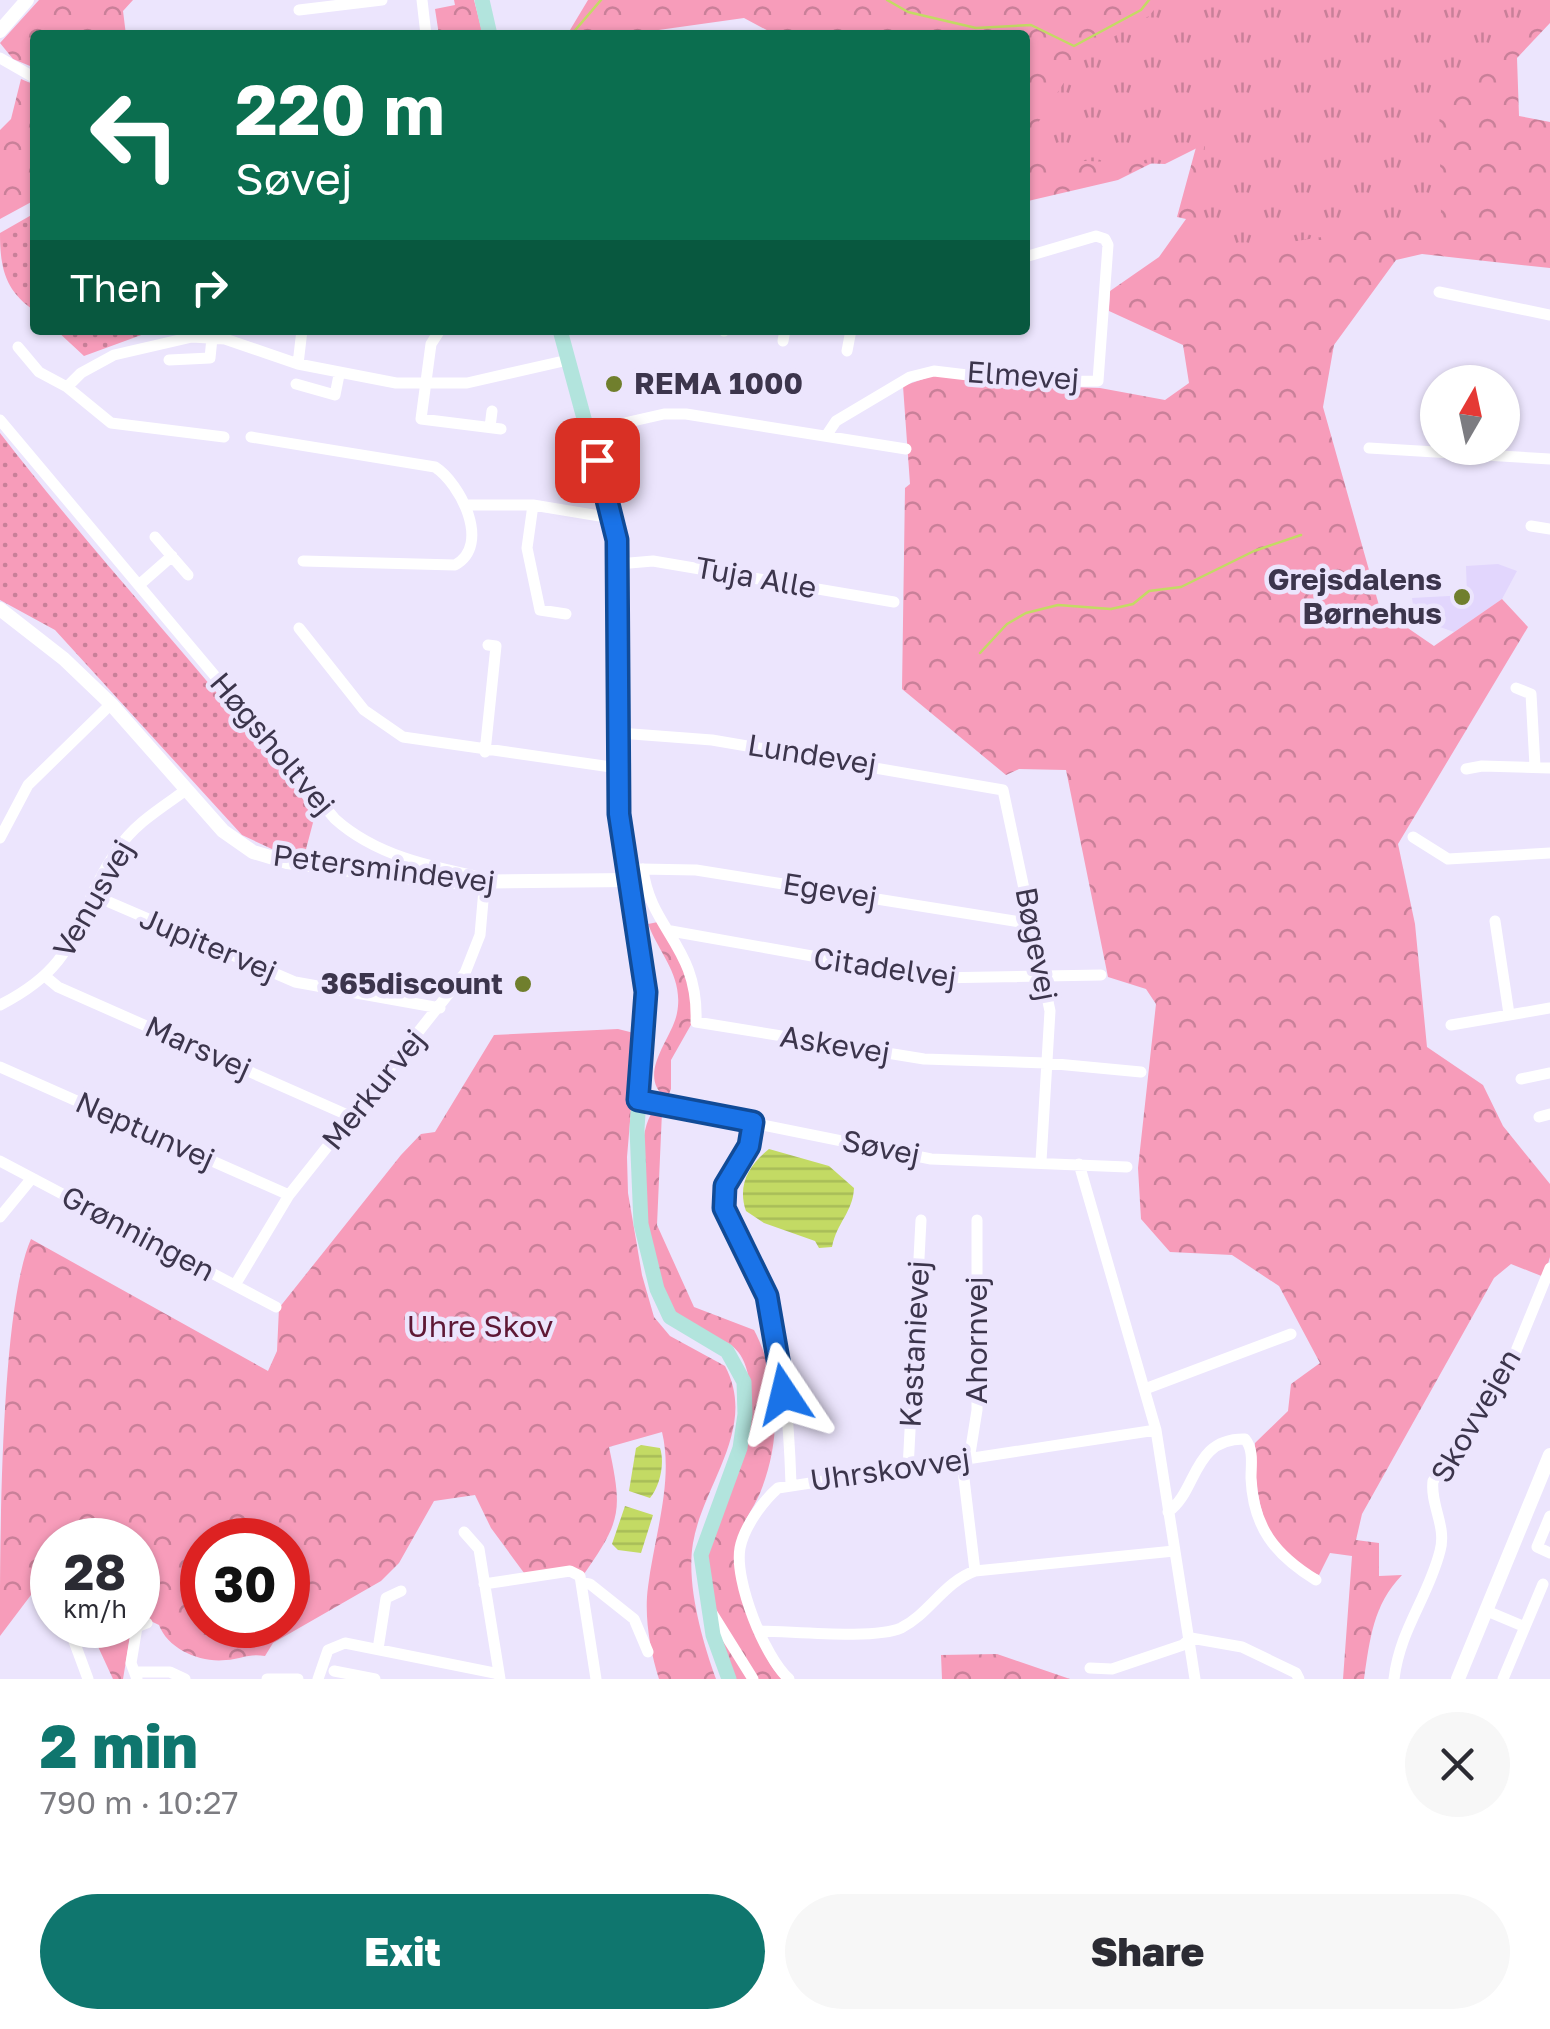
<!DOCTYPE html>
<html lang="en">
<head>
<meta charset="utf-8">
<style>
	:root { --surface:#fff; --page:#f7f7f7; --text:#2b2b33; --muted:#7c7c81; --accent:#0f766e }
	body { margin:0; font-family:"Golos Text",sans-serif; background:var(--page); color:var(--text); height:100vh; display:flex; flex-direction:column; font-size:38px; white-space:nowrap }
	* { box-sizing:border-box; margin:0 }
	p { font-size:32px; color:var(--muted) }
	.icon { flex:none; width:55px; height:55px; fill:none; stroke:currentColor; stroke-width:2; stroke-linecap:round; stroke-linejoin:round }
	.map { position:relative; height:1679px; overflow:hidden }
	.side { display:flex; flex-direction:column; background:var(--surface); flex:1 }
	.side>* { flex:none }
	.hud { position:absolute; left:30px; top:30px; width:1000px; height:305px; border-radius:10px; box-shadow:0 2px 8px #0004; background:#0b6e4f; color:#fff; overflow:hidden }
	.needle { width:65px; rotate:9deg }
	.fabs { position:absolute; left:1420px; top:365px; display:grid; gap:20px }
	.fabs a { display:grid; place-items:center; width:100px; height:100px; border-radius:50%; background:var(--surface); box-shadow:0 2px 8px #0004; font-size:50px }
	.speed { position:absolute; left:30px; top:1518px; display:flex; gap:20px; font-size:50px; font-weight:700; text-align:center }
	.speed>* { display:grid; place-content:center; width:130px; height:130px; border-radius:50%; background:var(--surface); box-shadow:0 2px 8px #0004; line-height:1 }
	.speed small { font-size:25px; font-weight:400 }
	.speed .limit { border:15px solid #d22; background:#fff; color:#111 }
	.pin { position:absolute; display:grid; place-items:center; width:85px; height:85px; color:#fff; margin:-42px; border-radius:20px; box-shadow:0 5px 15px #0006 }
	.me { position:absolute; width:110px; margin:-55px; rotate:350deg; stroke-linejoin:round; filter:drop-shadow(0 0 8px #0008) }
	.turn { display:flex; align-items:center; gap:35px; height:210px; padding:0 40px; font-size:45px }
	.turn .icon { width:130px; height:130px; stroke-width:2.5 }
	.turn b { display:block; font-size:70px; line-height:85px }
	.then { display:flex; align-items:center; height:95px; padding:0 40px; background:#0003; gap:20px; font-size:38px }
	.round { display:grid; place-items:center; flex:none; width:105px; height:105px; border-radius:52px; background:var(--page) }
	.overview { display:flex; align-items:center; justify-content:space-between; height:170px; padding:0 40px }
	h1 { font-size:60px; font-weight:800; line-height:75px; color:var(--accent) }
	.button { display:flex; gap:20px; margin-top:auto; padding:20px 40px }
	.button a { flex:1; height:115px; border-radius:60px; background:var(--accent); color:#fff; font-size:40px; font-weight:800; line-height:115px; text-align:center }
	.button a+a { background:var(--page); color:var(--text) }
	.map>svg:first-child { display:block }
</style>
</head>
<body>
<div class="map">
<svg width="1550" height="1679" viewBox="0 0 1550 1679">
	<defs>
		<pattern id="grass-dots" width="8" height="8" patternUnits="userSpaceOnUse" patternTransform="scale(2.5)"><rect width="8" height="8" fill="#f79cba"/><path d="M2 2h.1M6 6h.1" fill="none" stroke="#c98099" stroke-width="1.8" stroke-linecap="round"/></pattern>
		<pattern id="forest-crowns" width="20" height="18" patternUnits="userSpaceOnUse" patternTransform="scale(2.5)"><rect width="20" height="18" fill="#f79cba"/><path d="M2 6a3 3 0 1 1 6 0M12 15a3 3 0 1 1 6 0" fill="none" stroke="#c98099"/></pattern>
		<pattern id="park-tufts" width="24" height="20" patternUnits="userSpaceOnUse" patternTransform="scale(2.5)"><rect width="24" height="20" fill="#f79cba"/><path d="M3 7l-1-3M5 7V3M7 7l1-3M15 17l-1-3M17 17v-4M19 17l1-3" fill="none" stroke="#c98099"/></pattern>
		<pattern id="water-rules" width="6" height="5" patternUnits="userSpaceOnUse" patternTransform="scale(2.5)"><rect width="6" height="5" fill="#c3da64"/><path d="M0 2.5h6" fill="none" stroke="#a8bc58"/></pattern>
	</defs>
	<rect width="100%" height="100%" fill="#ece5fd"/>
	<path fill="#e2d6fd" d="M1498,564L1517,571L1502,599L1454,632L1415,618L1412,598L1467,595L1466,566Z"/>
	<path fill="url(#grass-dots)" d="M35,213V311C5,291 0,268 0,233Z
		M56,330H155L84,356Z
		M0,433C101,564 215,683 315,815L305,853L274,850L242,835L55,630L0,600Z"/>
	<path fill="url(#forest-crowns)" fill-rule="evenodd" d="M39,0H133L123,11L126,35H35V68L13,59L0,43Z
		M454,0H474L483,35H439L435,9L455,5Z
		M588,0H1550V23L1517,58L1519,116L1550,122V268L1422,254L1396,260L1334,345L1323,407L1380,609L1434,646L1502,599L1528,627L1398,844L1415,924L1427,1047L1483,1085L1503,1126L1550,1184V1257L1544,1277L1511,1264L1494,1278L1362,1514L1356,1540L1379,1543V1576L1402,1575C1373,1605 1370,1639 1364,1679H1343L1352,1556L1330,1553L1319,1575C1262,1557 1254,1494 1255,1443L1288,1411L1291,1384L1320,1363L1279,1286L1232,1255L1170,1252L1141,1219L1138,1168L1156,1004L1146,989L1108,977L1066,770L1019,769L1006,775L902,689L905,488L910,484L903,386L938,374L1011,385L1100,388L1165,400L1189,383L1183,345L1109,311L1110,291L1159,257L1186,219L1177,217L1198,140L1118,180L1028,201L1025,35H776L744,18L623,35H567Z
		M21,79L35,85V200L0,219V130L11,119Z
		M658,922L692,983V1023L671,1060V1089L667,1099C635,1075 672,1040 677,1013C684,977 660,955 648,924Z
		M618,1029L634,1033L637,1040L627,1157L628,1193L642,1275L654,1317L670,1336L725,1366C758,1428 703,1484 693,1543C686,1584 702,1640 716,1679H659C650,1651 644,1616 648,1587C654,1537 674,1481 662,1432L609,1447C623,1513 621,1521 582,1577L570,1570L527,1577L491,1528L475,1495L434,1501L399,1563L381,1581L273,1643L265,1656C249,1653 241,1659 226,1660C200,1663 168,1649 159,1625L138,1615V1540H52V1586L37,1587L0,1636C0,1545 0,1310 31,1239L268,1371L277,1351L279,1308L401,1155L421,1134L435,1132L494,1035ZM202,1540H288V1625H202Z
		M662,1112L657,1225L694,1307L754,1330C780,1380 782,1440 760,1493C754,1508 739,1527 738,1542C736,1577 757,1656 782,1679H735L714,1618L706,1560L751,1404C750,1317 703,1353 674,1310C648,1272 629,1154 651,1114Z
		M88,1625H132L123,1679H113Z
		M997,1654L1070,1679H942L941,1655Z"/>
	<path fill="url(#park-tufts)" d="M1162,0H1550V8L1439,93L1441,218L1196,257L1205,144L1165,164L1060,160L1036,126L1081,56L1149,16Z"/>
	<path fill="url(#water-rules)" d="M769,1149L829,1166L854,1188C853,1212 837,1222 832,1247L819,1248L815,1241L764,1223L746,1211C737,1185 749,1165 769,1149Z
		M641,1445L660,1448C665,1463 660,1486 650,1498L629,1491L636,1448Z
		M625,1506L653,1515L641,1553L618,1550L612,1544Z"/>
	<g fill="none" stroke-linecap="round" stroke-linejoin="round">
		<path stroke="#c3da64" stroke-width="2.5" d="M887,0L908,12L976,28L1031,25L1074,46L1141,10L1149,0
			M571,35L601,0
			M980,653L1007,624L1026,613L1058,605L1111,609L1133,604L1149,591L1181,587L1254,551L1301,535"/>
		<path stroke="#fff" stroke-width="11" d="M422,0L426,35
			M299,10L382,0
			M0,58L35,78
			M1439,292L1550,315
			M440,330L431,344L421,419L501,429
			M724,331V330
			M783,341L785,330
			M18,347L39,372L67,387L111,423L224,437
			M847,351L851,330
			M169,360L210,358L212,338
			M298,364L302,330
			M296,384L335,395L339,375
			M67,387L81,373L114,355L192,337L225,339L298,364L396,383H467L568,360
			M0,420L335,819C376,856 432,867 485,878L480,935L465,973L289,1195L235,1285
			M490,427L492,411
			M589,431L664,414H686L906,449
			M826,436L836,421L910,377L934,371L1027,382L1098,381L1108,245L1105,239L1096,236L1025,257
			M251,437L435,467C460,483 492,545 455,565L303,561
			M1369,448L1550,459
			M466,505H533L612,518
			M533,505L527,548L540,610L566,614
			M1531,526L1550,529
			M155,537L188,575
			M618,564L653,561L894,602
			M139,585L172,556
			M299,628L364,710L403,737L618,768
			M1516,688L1531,694L1535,766
			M619,733L712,740L1003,790L1050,1011L1041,1161
			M485,752L496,646L488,645
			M1466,769L1482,766L1550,768
			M1413,837L1448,859L1550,853
			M0,838L28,785L111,704
			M640,869L696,870L1033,924
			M643,869C650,930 699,946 696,1022L924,1059L1046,1063L1141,1072
			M95,896L295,982L440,1008
			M1495,921L1509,1014
			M671,931L936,978L1101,975
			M46,977L58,987L352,1117
			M0,1005C86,961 70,919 117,850C134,824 161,808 186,790
			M1451,1025L1550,1008
			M0,1067L289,1195
			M1521,1079L1550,1073
			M638,1100L931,1159L1127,1167
			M1539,1117L1550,1114
			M753,1122C748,1149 723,1177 723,1201C724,1236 758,1266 767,1299C784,1358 789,1423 791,1484
			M0,1161L276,1307
			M1079,1164L1156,1430L1195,1679
			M0,1217L32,1178
			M1145,1389L1291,1334
			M969,1460L977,1410V1220
			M962,1462L975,1571
			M908,1469L921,1220
			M1168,1512C1198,1491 1192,1438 1245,1439C1254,1450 1251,1464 1251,1478C1253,1527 1275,1555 1316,1580
			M1550,1516L1537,1547L1550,1553
			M464,1532L479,1549L500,1679
			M581,1582L590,1584L634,1619L648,1652
			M484,1584L570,1571L580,1576L596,1679
			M710,1610L753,1679
			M1487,1611L1525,1627
			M68,1625L88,1679
			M759,1631C790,1631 875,1640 901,1628C929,1614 944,1582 975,1571L1174,1551
			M1191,1638L1242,1647L1296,1673L1299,1679
			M378,1649L386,1598L401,1591
			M1090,1668L1112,1669L1183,1645L1191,1638
			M334,1671L375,1679
			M138,1672H170L185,1679
			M137,1679L131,1663L137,1627L147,1623
			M267,1679H298
			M318,1679L328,1650L345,1643L499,1674
			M789,1679C765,1658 734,1581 740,1548C744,1527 763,1501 778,1488L1156,1430
			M1394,1679C1400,1629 1428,1598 1440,1551C1447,1526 1430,1505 1433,1481L1452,1456L1482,1400L1509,1368L1550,1268
			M1503,1679L1543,1584"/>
		<path stroke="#fff" stroke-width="14" d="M0,31L27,0
			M0,609L64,659L111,704L223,831L253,852L287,862L444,882L628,880
			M1458,1679L1550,1455"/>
		<path stroke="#b2e4dd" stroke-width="15" d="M482,0L490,35
			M560,330L617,540L619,814L646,991L637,1129L641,1224L657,1289L670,1317L727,1351L744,1382L745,1414L740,1448L701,1555L713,1635L729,1679"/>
	</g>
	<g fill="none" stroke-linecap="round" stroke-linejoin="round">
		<g stroke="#114b97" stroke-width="25">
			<path id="route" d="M597,460L617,540L619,814L646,992L638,1100L753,1122L749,1146L725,1186L724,1208L767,1296L784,1394"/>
		</g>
		<use href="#route" stroke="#1a73e8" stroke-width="18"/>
	</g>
	<g fill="#707f2d" stroke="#ece5fd" stroke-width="4">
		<circle cx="614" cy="384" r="10"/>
		<circle cx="1462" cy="597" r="10"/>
		<circle cx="523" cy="984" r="10"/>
	</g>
	<g text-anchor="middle" stroke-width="9" stroke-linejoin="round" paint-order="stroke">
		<g font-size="30" fill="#3c354c" stroke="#ece5fd">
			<text transform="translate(1023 376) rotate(4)" y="10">Elmevej</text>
			<text transform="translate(756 578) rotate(10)" y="10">Tuja Alle</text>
			<text transform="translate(272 744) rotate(50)" y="10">Høgsholtvej</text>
			<text transform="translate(812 755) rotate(9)" y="10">Lundevej</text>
			<text transform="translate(384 869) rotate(7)" y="10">Petersmindevej</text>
			<text transform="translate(830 891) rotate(9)" y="10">Egevej</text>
			<text transform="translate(94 899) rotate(-60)" y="10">Venusvej</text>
			<text transform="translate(1036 944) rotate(79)" y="10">Bøgevej</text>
			<text transform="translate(208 945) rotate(23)" y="10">Jupitervej</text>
			<text transform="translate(885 968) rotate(8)" y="10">Citadelvej</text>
			<text transform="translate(835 1045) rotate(9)" y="10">Askevej</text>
			<text transform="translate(198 1048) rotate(24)" y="10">Marsvej</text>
			<text transform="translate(374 1090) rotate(-51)" y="10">Merkurvej</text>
			<text transform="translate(145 1131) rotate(24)" y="10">Neptunvej</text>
			<text transform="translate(881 1148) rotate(11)" y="10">Søvej</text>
			<text transform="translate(138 1234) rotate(28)" y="10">Grønningen</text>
			<text transform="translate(977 1340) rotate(-90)" y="10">Ahornvej</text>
			<text transform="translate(915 1344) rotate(-87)" y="10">Kastanievej</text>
			<text transform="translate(1476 1416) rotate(-60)" y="10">Skovvejen</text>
			<text transform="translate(890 1470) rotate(-8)" y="10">Uhrskovvej</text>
		</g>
		<g font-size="30" font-weight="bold" fill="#3c354c" stroke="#ece5fd" text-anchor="end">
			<text x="634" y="394" text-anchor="start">REMA 1000</text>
			<text x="1442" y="590">Grejsdalens<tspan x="1442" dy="34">Børnehus</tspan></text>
			<text x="503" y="994">365discount</text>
		</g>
		<g font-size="30" fill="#5e1835" stroke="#ece5fd">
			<text x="480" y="1337">Uhre Skov</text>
		</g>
	</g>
</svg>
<div class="fabs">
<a><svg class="needle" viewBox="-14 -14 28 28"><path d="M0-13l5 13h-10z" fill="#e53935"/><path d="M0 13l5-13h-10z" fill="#7c7c81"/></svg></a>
</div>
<div class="speed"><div>28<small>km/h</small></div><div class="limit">30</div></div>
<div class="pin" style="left:597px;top:460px;background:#d93025"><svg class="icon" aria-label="arrive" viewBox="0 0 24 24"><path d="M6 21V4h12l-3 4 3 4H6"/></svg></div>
<svg class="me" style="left:784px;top:1394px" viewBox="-20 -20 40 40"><path d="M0-17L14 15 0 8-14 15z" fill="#1a73e8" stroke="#fff" stroke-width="4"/></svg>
<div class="hud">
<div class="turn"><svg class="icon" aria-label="left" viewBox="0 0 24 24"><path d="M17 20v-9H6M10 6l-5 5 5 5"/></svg><div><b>220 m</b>Søvej</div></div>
<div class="then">Then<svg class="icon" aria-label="right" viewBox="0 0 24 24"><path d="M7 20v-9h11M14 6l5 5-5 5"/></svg></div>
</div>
</div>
<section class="side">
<div class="overview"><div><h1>2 min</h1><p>790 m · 10:27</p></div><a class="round"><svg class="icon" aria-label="close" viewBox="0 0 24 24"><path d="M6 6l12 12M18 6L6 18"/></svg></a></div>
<div class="button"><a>Exit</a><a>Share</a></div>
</section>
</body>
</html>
